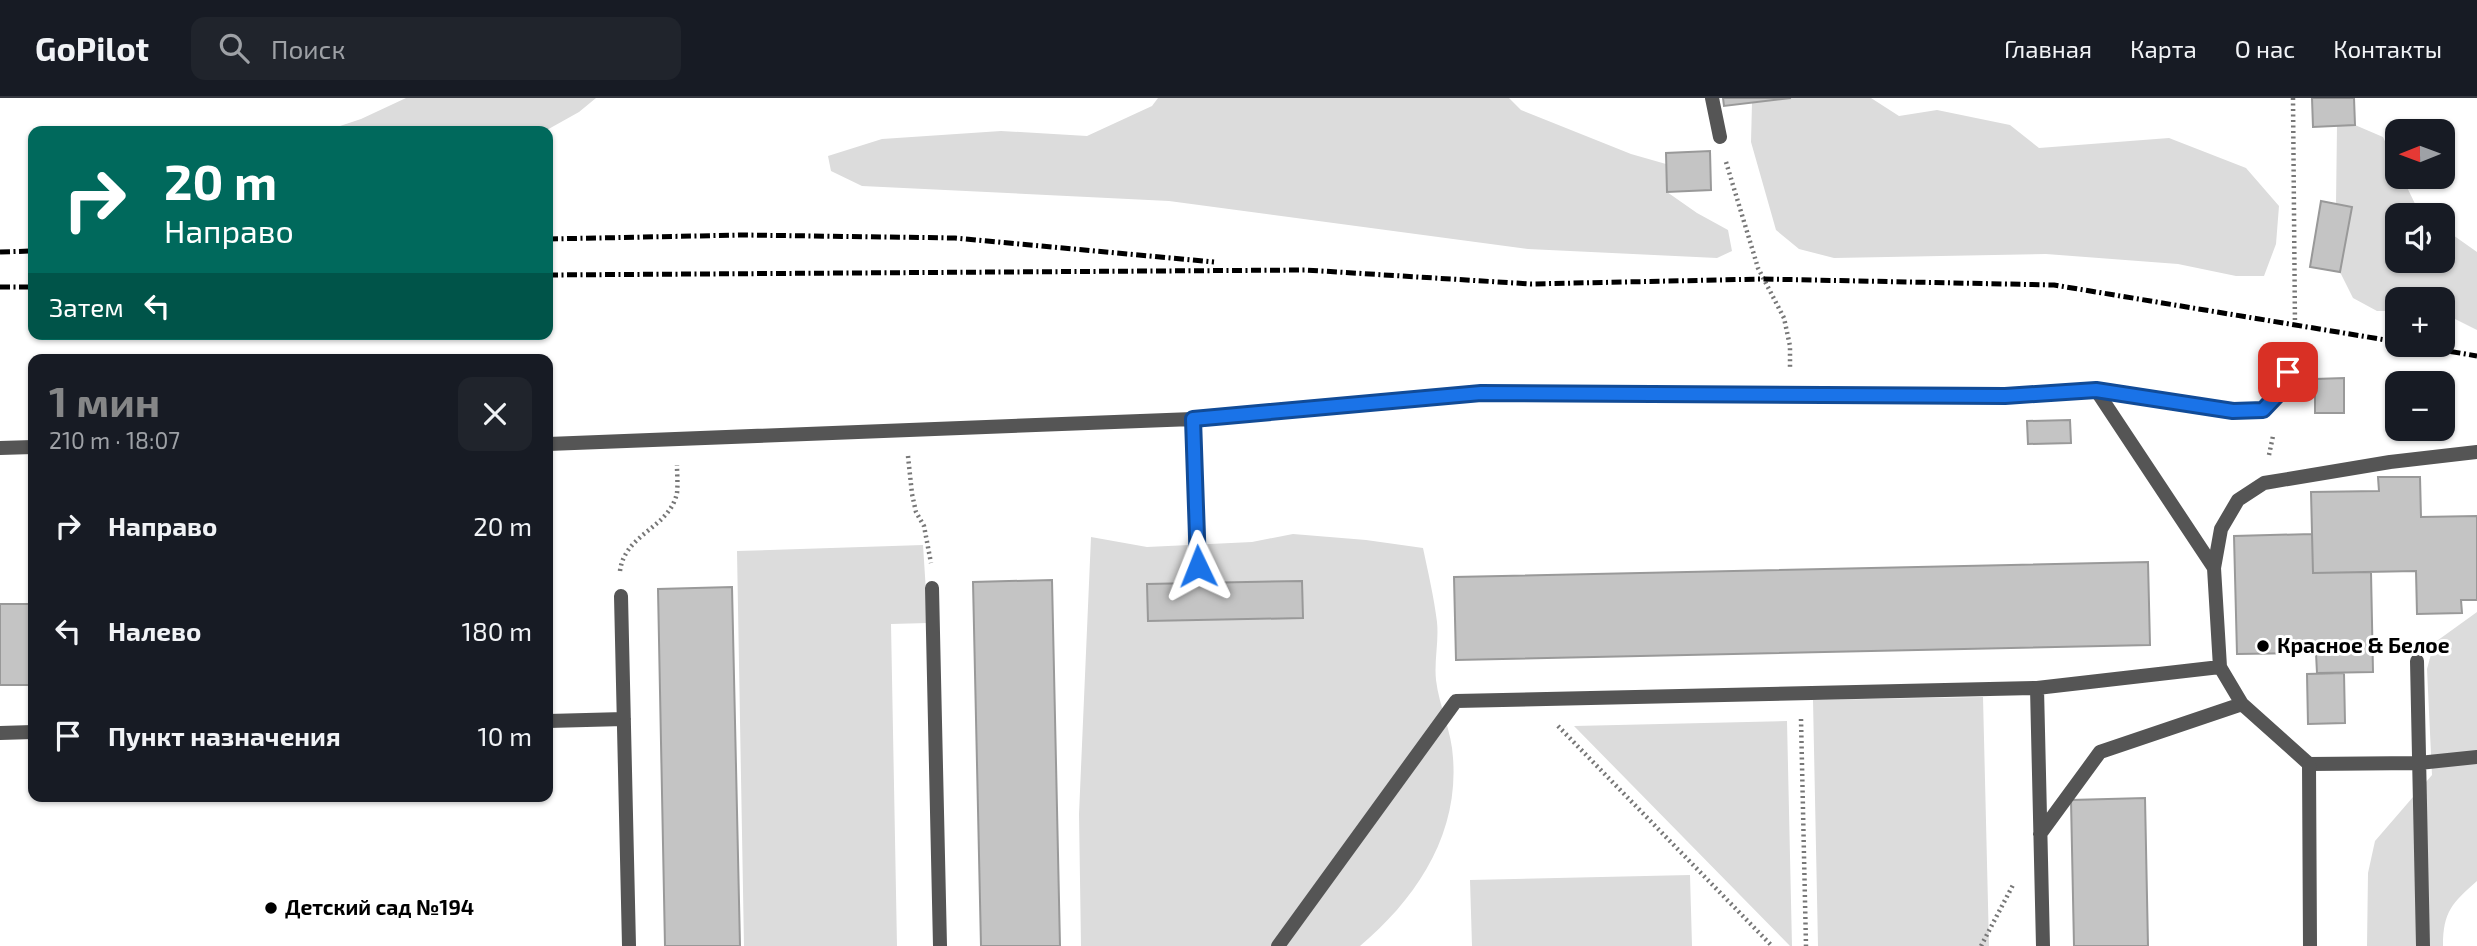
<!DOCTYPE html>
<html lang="ru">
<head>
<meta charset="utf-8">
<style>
	:root { --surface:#171b24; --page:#20242c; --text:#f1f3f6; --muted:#9ea1a6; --line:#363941; --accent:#858687 }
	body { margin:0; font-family:"Exo 2",sans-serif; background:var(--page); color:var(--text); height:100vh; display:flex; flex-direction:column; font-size:26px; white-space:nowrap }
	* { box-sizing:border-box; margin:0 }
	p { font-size:23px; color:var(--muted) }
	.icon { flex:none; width:38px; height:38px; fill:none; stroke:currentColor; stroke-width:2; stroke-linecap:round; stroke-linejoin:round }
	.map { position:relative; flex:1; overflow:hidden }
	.details { position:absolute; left:28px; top:256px; width:525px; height:448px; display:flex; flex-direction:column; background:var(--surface); border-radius:14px; box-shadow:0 2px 5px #0004 }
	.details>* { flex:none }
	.top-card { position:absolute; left:28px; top:28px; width:525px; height:214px; border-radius:14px; box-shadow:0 2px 5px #0004; background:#00695c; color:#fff; overflow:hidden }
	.needle { width:46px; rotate:269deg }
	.tools { position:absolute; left:2385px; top:21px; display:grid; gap:14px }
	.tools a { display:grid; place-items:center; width:70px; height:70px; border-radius:14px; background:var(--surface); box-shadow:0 2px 5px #0004; font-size:35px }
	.pin { position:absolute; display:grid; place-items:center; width:60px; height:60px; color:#fff; margin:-30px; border-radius:14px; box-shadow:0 4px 10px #0006 }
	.me { position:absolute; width:77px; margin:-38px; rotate:358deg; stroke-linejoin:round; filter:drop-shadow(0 0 5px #0008) }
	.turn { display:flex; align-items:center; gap:24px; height:147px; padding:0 21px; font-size:32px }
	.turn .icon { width:91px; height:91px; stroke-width:2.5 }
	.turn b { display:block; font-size:49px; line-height:60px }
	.then { display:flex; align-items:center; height:66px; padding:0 21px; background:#0003; gap:14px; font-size:26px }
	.round { display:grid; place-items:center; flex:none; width:74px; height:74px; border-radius:14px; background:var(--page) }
	.summary { display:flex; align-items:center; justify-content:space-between; height:119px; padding:0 21px }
	h1 { font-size:42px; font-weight:700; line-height:52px; color:var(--accent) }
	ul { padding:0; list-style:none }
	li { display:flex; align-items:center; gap:21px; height:105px; padding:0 21px }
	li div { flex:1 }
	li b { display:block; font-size:26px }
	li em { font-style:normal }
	header { display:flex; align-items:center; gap:42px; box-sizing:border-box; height:98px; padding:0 35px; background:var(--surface); border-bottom:2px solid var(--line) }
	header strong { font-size:33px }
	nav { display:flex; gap:38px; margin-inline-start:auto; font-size:24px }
	.search { width:490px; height:63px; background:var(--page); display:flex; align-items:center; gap:18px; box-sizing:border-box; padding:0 24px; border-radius:14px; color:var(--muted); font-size:26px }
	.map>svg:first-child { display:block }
</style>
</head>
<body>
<header>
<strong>GoPilot</strong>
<div class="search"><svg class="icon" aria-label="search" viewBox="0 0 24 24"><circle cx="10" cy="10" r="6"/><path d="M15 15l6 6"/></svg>Поиск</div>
<nav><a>Главная</a><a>Карта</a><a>О нас</a><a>Контакты</a></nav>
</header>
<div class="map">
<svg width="2477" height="848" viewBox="0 0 2477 848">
	<rect width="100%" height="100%" fill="#fff"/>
	<path fill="#dcdcdc" d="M406,0H596L579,14L545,33H325L361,21Z
		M1158,0H1509L1521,12L1631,56L1666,66L1667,94L1697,115L1728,132L1732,153L1717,160L1528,151L1169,103L862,88L831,73L828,58L882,41L1001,33L1087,38L1152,8Z
		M1791,0H1871L1899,18L1937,12L2010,27L2039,50L2169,40L2246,70L2279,108L2276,146L2264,178H2236L2178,166L2046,156L1834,160L1799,151L1776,132L1751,44L1752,5Z
		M2355,27L2383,39L2397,69L2398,79H2402L2419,114L2424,117H2398V163H2443V130L2477,154V232L2443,215V201H2398L2397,213H2377L2353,200L2340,174L2351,109L2336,106L2337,28Z
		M1293,436L1366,442L1423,450C1428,474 1434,499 1437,524C1439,543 1434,563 1436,582C1439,608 1452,634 1453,660C1459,737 1416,801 1360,848H1081L1079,716L1091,439L1147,449L1252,444Z
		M923,447L928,525L891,526L897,848H744L737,453Z
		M2477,514V783C2452,805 2443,814 2443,848H2367L2368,775L2375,743L2432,677L2427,571L2434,545Z
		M1983,599L1989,848H1818L1813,602Z
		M1787,623L1792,848H1790L1574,628Z
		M1690,777L1692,848H1472L1470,782Z"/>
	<path fill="#c4c4c4" stroke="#999" stroke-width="2" d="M1723,0H1791L1724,8Z
		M2312,0H2354L2355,27L2313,29Z
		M1710,53L1711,92L1667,94L1666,55Z
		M2321,103L2352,109L2340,174L2310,169Z
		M2344,280V315H2315V281Z
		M2070,322L2071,345L2028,346L2027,323Z
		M2378,379H2420L2421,419L2477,418V502H2461L2462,515L2417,516L2416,473L2313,475L2311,394L2379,393Z
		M2312,436L2313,475L2371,474L2373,574L2317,575L2316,555L2237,556L2234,438Z
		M2148,464L2150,547L1456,562L1454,479Z
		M1052,482L1060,848H981L973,484Z
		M1302,483L1303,520L1148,523L1147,486Z
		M732,489L740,848H665L658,491Z
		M0,506H33V587H0Z
		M2344,575L2345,625L2308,626L2307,576Z
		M2145,700L2148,848H2074L2071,702Z"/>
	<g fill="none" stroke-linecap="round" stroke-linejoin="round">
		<path stroke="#777" stroke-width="4.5" stroke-dasharray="2 3.5" stroke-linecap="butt" d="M2293,0L2295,230
			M1726,64L1758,170L1784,220L1790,248V271
			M2269,357L2273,338
			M908,358L912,396L916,414L924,428L931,465
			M620,473C625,435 669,431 677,395C678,386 677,376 677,367
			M1801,621L1806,848
			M1558,628L1772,848
			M1981,848L2013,787"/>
		<path stroke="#555" stroke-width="14" d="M1712,0L1720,39
			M2096,292L2214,470
			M1193,321L1198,468
			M548,346L1193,321L1481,295L2005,298L2096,292L2233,313L2263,312L2281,293L2296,255
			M0,350L33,349
			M2477,354L2390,364L2264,385L2238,402L2221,431L2214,470L2220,569L2242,606L2309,666L2419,665L2477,659
			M932,490L940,848
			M621,498L629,848
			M2417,563L2423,848
			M2037,590L2220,569
			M548,623L624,621
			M0,635L33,634
			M2040,736L2100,654L2242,606
			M1278,848L1456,603L2037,590L2043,848"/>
		<path stroke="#555" stroke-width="14" d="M2309,666L2310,848"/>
		<path stroke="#000" stroke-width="5" stroke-dasharray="10 3.5 2 3.5" stroke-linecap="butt" d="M548,141L744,137L955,140L1214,164
			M0,154L33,153
			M548,177L1305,172L1531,186L1763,181L2054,187L2398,244
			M0,189H33
			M2413,247L2477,258"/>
	</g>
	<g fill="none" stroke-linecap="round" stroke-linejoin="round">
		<g stroke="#114b97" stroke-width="18">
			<path id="route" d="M1198,468L1193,321L1481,295L2005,298L2096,292L2233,313L2263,312L2281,293L2288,274"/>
		</g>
		<use href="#route" stroke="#1a73e8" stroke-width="12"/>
	</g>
	<g fill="#000" stroke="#fff" stroke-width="2.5">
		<circle cx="2263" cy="548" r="7"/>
		<circle cx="271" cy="810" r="7"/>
	</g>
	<g text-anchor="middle" stroke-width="6" stroke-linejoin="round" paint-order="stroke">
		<g font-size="21" font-weight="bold" fill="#000" stroke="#fff" text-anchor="start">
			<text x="2277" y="555">Красное &amp; Белое</text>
			<text x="285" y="817">Детский сад №194</text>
		</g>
	</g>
</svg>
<div class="tools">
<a><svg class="needle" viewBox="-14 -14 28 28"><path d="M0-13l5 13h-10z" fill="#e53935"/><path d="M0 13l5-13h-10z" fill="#9ea1a6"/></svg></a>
<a><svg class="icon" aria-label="sound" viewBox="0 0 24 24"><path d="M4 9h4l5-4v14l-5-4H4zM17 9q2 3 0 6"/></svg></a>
<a>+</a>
<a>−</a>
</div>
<div class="pin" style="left:2288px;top:274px;background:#d93025"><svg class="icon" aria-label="arrive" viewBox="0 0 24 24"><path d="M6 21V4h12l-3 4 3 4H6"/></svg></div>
<svg class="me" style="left:1198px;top:468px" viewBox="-20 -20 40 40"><path d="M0-17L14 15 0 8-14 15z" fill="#1a73e8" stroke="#fff" stroke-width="4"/></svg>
<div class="top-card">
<div class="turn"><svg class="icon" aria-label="right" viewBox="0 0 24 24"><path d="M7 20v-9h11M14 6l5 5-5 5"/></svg><div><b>20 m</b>Направо</div></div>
<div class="then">Затем<svg class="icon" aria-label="left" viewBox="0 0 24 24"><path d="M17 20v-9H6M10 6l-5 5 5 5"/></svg></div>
</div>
<section class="details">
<div class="summary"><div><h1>1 мин</h1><p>210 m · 18:07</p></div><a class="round"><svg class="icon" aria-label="close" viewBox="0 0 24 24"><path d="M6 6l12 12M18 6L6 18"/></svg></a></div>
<ul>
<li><svg class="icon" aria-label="right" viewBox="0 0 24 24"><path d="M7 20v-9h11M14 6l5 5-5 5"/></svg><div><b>Направо</b></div><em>20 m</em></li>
<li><svg class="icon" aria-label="left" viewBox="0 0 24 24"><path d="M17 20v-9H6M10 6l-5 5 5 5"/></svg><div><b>Налево</b></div><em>180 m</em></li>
<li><svg class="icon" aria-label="arrive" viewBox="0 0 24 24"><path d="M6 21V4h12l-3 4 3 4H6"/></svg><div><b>Пункт назначения</b></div><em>10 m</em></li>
</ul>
</section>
</div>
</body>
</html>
